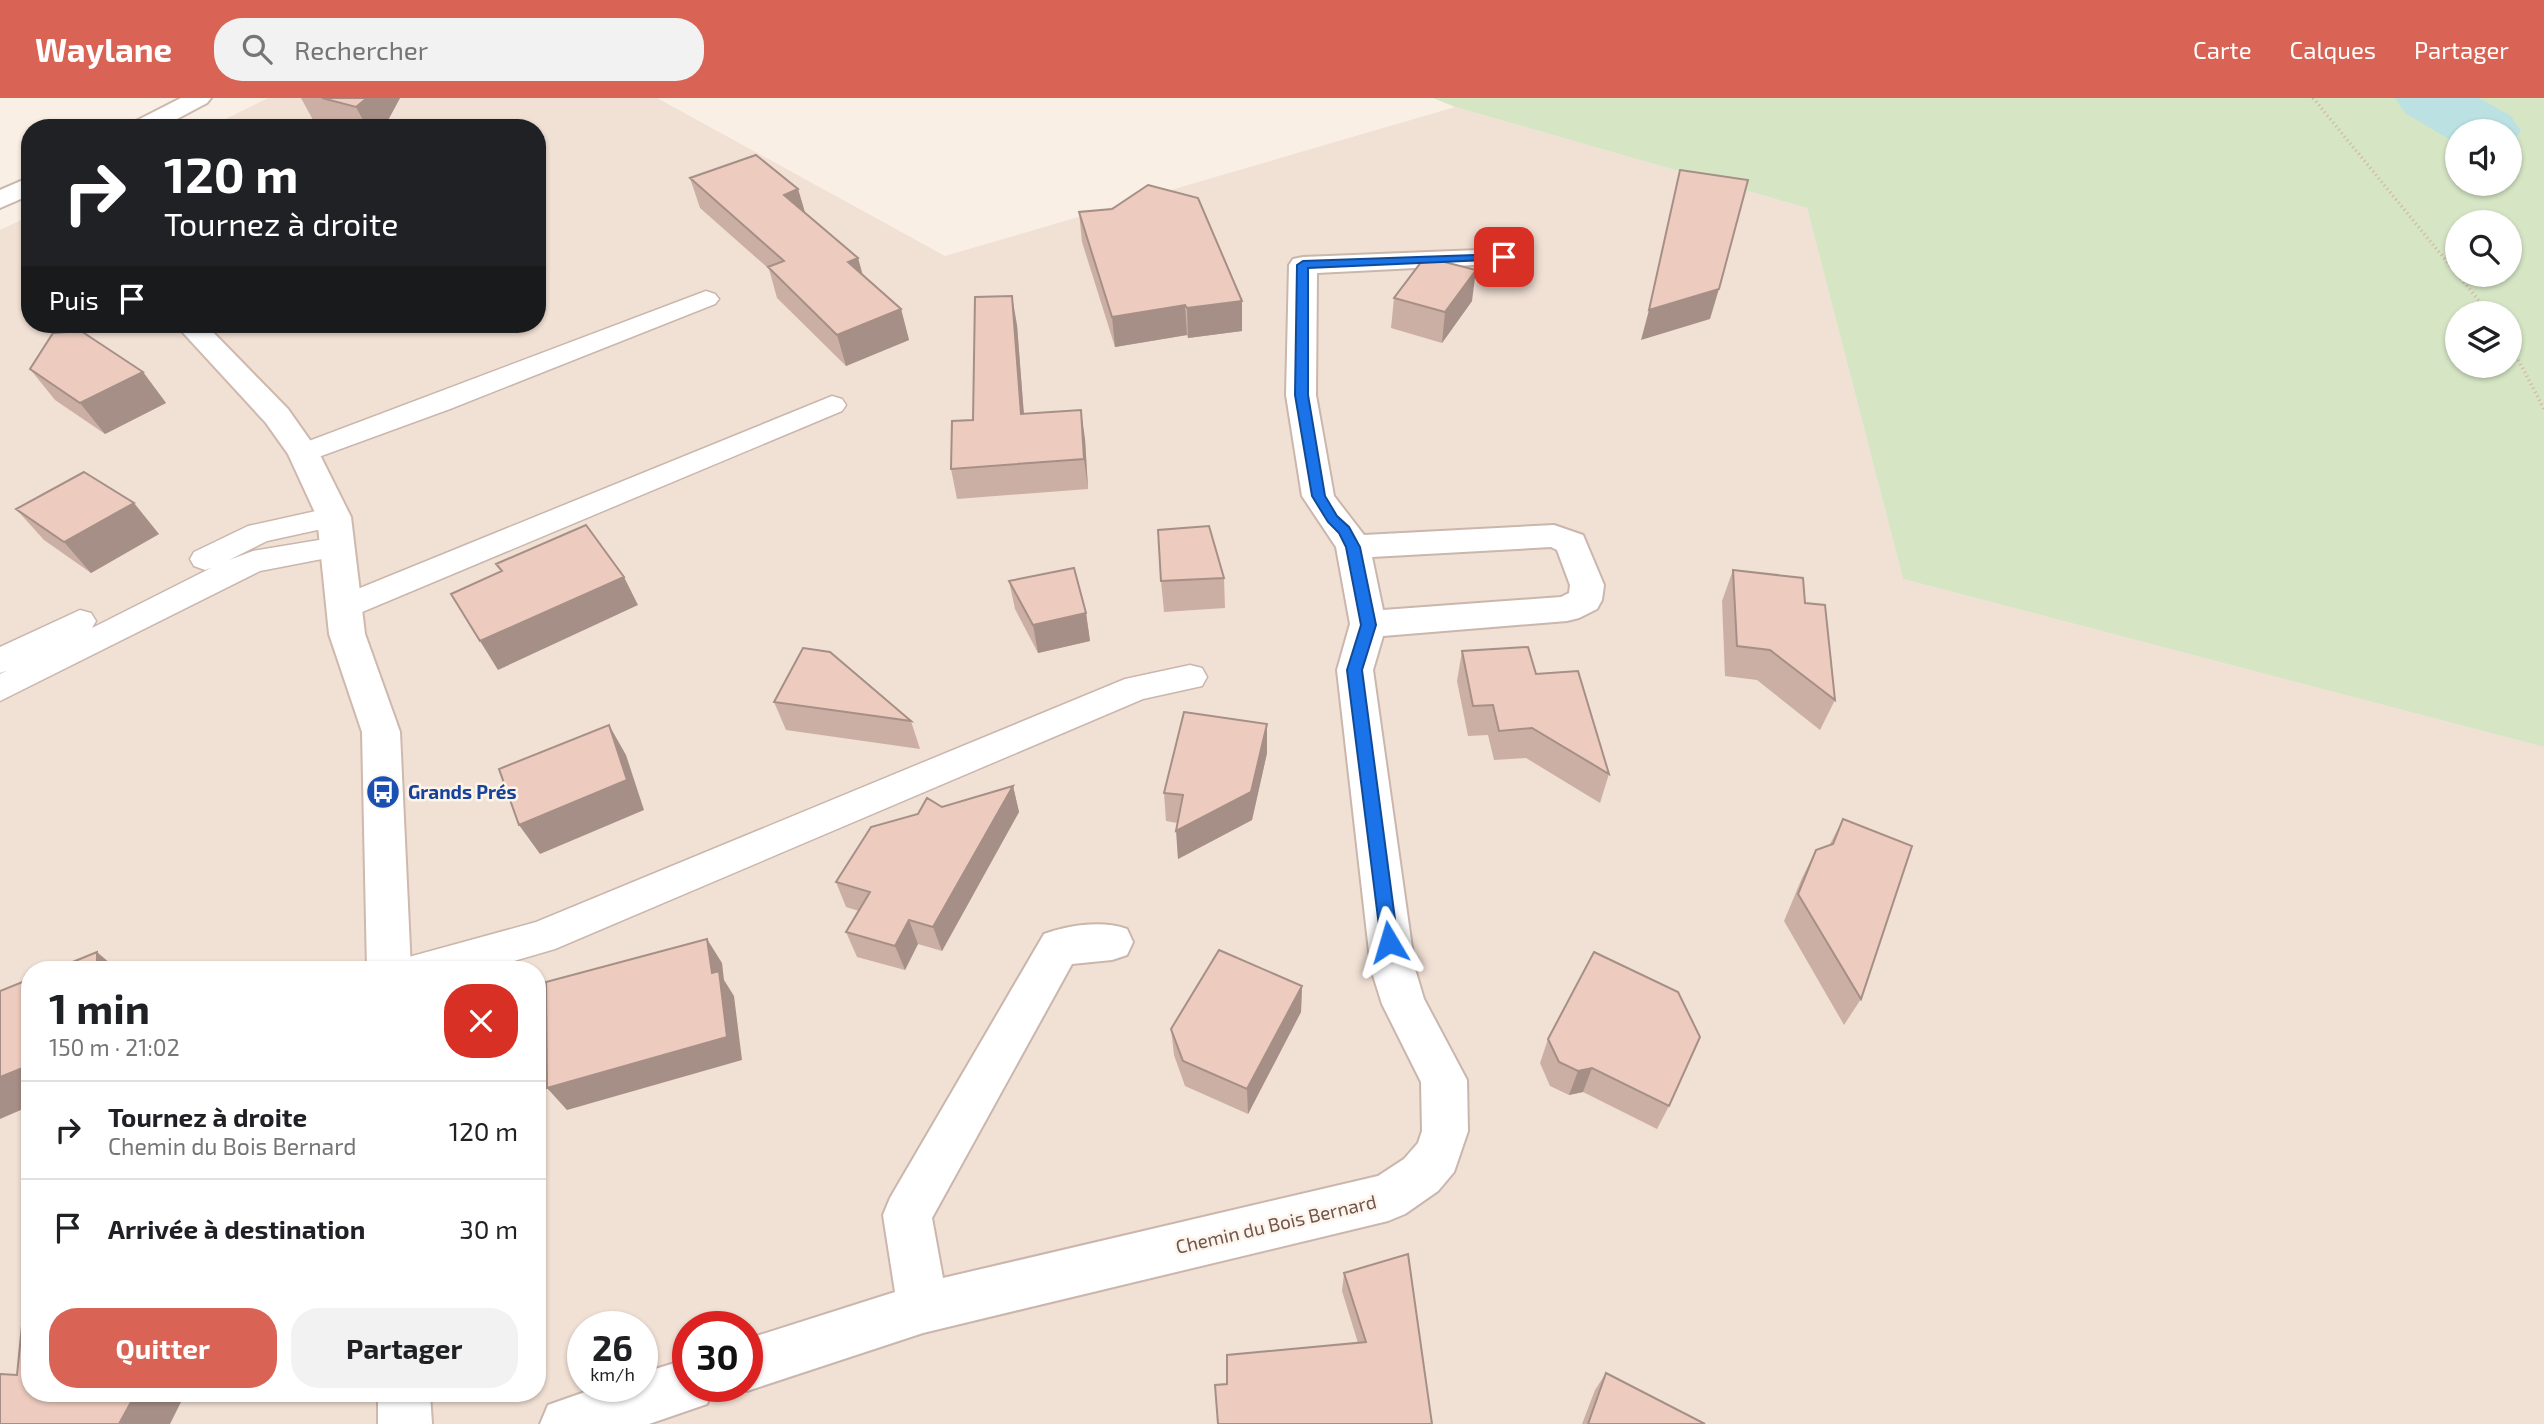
<!DOCTYPE html>
<html lang="fr">
<head>
<meta charset="utf-8">
<style>
	:root { --surface:#fff; --page:#f2f2f2; --text:#202124; --muted:#757577; --line:#e0e0e0; --accent:#d96355 }
	body { margin:0; font-family:"Exo 2",sans-serif; background:var(--page); color:var(--text); height:100vh; display:flex; flex-direction:column; font-size:26px; white-space:nowrap }
	* { box-sizing:border-box; margin:0 }
	p { font-size:23px; color:var(--muted) }
	.icon { flex:none; width:38px; height:38px; fill:none; stroke:currentColor; stroke-width:2; stroke-linecap:round; stroke-linejoin:round }
	.map { position:relative; flex:1; overflow:hidden }
	.side { position:absolute; left:21px; top:863px; width:525px; height:441px; display:flex; flex-direction:column; background:var(--surface); border-radius:28px; box-shadow:0 2px 5px #0004 }
	.side>* { flex:none }
	.top-card { position:absolute; left:21px; top:21px; width:525px; height:214px; border-radius:28px; box-shadow:0 2px 5px #0004; background:#202124; color:#fff; overflow:hidden }
	.controls { position:absolute; left:2445px; top:21px; display:grid; gap:14px }
	.controls a { display:grid; place-items:center; width:77px; height:77px; border-radius:50%; background:var(--surface); box-shadow:0 2px 5px #0004; font-size:35px }
	.speed { position:absolute; left:567px; top:1213px; display:flex; gap:14px; font-size:35px; font-weight:700; text-align:center }
	.speed>* { display:grid; place-content:center; width:91px; height:91px; border-radius:50%; background:var(--surface); box-shadow:0 2px 5px #0004; line-height:1 }
	.speed small { font-size:18px; font-weight:400 }
	.speed .limit { border:10px solid #d22; background:#fff; color:#111 }
	.pin { position:absolute; display:grid; place-items:center; width:60px; height:60px; color:#fff; margin:-30px; border-radius:14px; box-shadow:0 4px 10px #0006 }
	.me { position:absolute; width:77px; margin:-38px; rotate:353deg; stroke-linejoin:round; filter:drop-shadow(0 0 5px #0008) }
	.turn { display:flex; align-items:center; gap:24px; height:147px; padding:0 28px; font-size:32px }
	.turn .icon { width:91px; height:91px; stroke-width:2.5 }
	.turn b { display:block; font-size:49px; line-height:60px }
	.then { display:flex; align-items:center; height:66px; padding:0 28px; background:#0003; gap:14px; font-size:26px }
	.round { display:grid; place-items:center; flex:none; width:74px; height:74px; border-radius:28px; background:var(--page) }
	.overview { display:flex; align-items:center; justify-content:space-between; height:119px; padding:0 28px }
	h1 { font-size:42px; font-weight:700; line-height:52px }
	.primary-button { display:flex; gap:14px; margin-top:auto; padding:14px 28px }
	.primary-button a { flex:1; height:80px; border-radius:28px; background:var(--accent); color:#fff; font-size:28px; font-weight:700; line-height:80px; text-align:center }
	.primary-button a+a { background:var(--page); color:var(--text) }
	ul { padding:0; list-style:none }
	li { display:flex; align-items:center; gap:21px; height:98px; padding:0 28px; border-top:2px solid var(--line) }
	li div { flex:1 }
	li b { display:block; font-size:26px }
	li em { font-style:normal }
	header { display:flex; align-items:center; gap:42px; box-sizing:border-box; height:98px; padding:0 35px; background:var(--accent); color:#fff }
	header strong { font-size:33px }
	nav { display:flex; gap:38px; margin-inline-start:auto; font-size:24px }
	.search { width:490px; height:63px; background:var(--page); display:flex; align-items:center; gap:18px; box-sizing:border-box; padding:0 24px; border-radius:28px; color:var(--muted); font-size:26px }
	.map>svg:first-child { display:block }
</style>
</head>
<body>
<header>
<strong>Waylane</strong>
<div class="search"><svg class="icon" aria-label="search" viewBox="0 0 24 24"><circle cx="10" cy="10" r="6"/><path d="M15 15l6 6"/></svg>Rechercher</div>
<nav><a>Carte</a><a>Calques</a><a>Partager</a></nav>
</header>
<div class="map">
<svg width="2544" height="1326" viewBox="0 0 2544 1326">
	<rect width="100%" height="100%" fill="#faefe5"/>
	<path fill="#f1e0d4" fill-rule="evenodd" d="M268,0H657L945,158L1455,9L1807,110L1903,481L2544,649V1326H0V132L30,118V226H537V30H207ZM30,872H537V1295H30ZM583,1228H642V1288H583ZM688,1228H747V1288H688Z"/>
	<path fill="#d6e6c5" fill-rule="evenodd" d="M1433,0H2544V649L1903,481L1807,110L1455,9ZM2457,33H2510V86H2457ZM2457,124H2510V177H2457ZM2457,215H2510V268H2457Z"/>
	<g fill="none" stroke-linecap="round" stroke-linejoin="round">
		<path fill="#bbe1e2" fill-rule="evenodd" d="M2395,0H2479L2511,18L2521,33L2510,48V33H2457V46L2405,15Z"/>
		<g stroke="#cab6ac" stroke-width="3">
			<path id="lane" d="M706,193L715,196L719,201L715,206L450,311L313,361L303,364L293,361L289,355L293,349Z
				M832,298L842,301L846,307L842,313L355,517L344,520L333,517L328,509L333,501Z
				M334,409L345,412L349,419L345,426L267,443L229,462L253,453L337,439L348,442L352,449L348,456L260,473L0,603V576L6,573L0,575V549L80,512L91,515L96,523L92,530L211,470L205,472L194,468L190,461L194,454L248,428Z
				M1190,567L1202,570L1207,579L1202,588L1143,601L555,851L483,872H400L405,860L536,824L1125,581Z"/>
		</g>
		<g stroke="#cab6ac" stroke-width="4">
			<path id="street" d="M30,79V97L0,110V92Z
				M1504,151L1514,153L1518,159L1514,165L1317,175L1316,297L1334,398L1364,437L1554,427L1583,437L1604,487L1602,502L1597,511L1579,520L1567,523L1383,538L1373,572L1415,871L1424,901L1467,982L1468,1033L1454,1074L1438,1093L1405,1116L1388,1123L923,1235L747,1293L735,1288H747V1241L895,1194L883,1117L890,1100L1044,836C1069,827 1102,822 1127,831L1133,844L1127,857L1112,862L1072,866L932,1120L943,1180L1378,1078L1404,1061L1418,1045L1422,1033L1421,984L1382,906L1371,871L1337,572L1350,526L1336,449L1302,398L1286,297L1289,167L1293,161L1303,159ZM1551,449L1557,452L1570,487L1569,495L1561,499L1383,512L1372,459Z
				M688,1261V1288H714L707,1306L649,1326H540L548,1307L602,1288H642V1275Z"/>
		</g>
		<g stroke="#cfb8ad" stroke-width="4">
			<path id="secondary" d="M181,0H211L207,5L160,30H129L132,25Z
				M175,226H205L288,311L319,355L351,419L365,536L400,634L411,872H367L362,634L329,536L317,419L288,356L266,325Z
				M378,1295H430L432,1326H378Z"/>
		</g>
		<path stroke="#d1afa2" stroke-width="3.5" stroke-dasharray="1 3.5" stroke-linecap="butt" d="M2313,0L2457,176
			M2458,177L2489,215
			M2510,246L2544,311"/>
		<use href="#lane" fill="#fff" fill-rule="evenodd"/>
		<use href="#street" fill="#fff" fill-rule="evenodd"/>
		<use href="#secondary" fill="#fff" fill-rule="evenodd"/>
	</g>
	<path fill="#ccafa4" d="M301,0H400L386,26L381,30H340L313,22Z
		M690,80L798,91L805,115L858,160L863,177L901,211L909,242L846,268L777,200L769,171L700,110Z
		M1079,114L1242,233L1188,240L1187,237L1115,249L1082,144Z
		M1394,200L1472,203L1442,245L1391,230Z
		M1017,227L1024,316L1085,341L1088,391L957,401L951,371Z
		M30,271L143,274L166,305L105,336L55,302Z
		M16,411L159,436L91,475L44,442Z
		M1733,472L1805,505L1835,602L1820,632L1757,582L1725,578L1722,503Z
		M1224,480L1225,510L1164,514L1161,483Z
		M1009,483L1086,515L1090,543L1038,555L1015,511Z
		M1462,553L1536,576L1609,676L1600,705L1526,660L1494,662L1488,637L1468,638L1457,583Z
		M774,604L911,623L920,651L786,632Z
		M1267,626V655L1252,722L1178,761L1177,725L1166,723L1164,695Z
		M1013,688L1019,714L942,853L918,846L905,872L857,859L846,834L859,813L846,809L836,784L942,709Z
		M1843,721L1861,901L1844,927L1784,823L1802,780L1816,752L1829,748Z
		M1302,888L1301,914L1248,1016L1185,988L1174,957L1171,931Z
		M1548,941L1669,1008L1657,1031L1583,994L1569,997L1550,988L1540,965Z
		M1344,1175L1432,1326L1227,1286L1358,1245L1342,1193Z
		M1606,1275L1705,1326H1582L1595,1292Z"/>
	<path fill="#a68f86" d="M367,0H400L386,26L381,30H367L356,9Z
		M798,91L807,121L784,97Z
		M858,160L866,191L848,164Z
		M1476,172L1472,203L1442,245L1445,214Z
		M1719,191L1710,221L1641,242L1649,212Z
		M1012,198L1017,227L1026,345L1021,316Z
		M1242,203V233L1188,240L1187,210Z
		M1185,207L1187,237L1115,249L1112,219Z
		M901,211L909,242L846,268L837,237Z
		M143,274L166,305L105,336L80,305Z
		M1081,312L1085,341L1088,391L1084,361Z
		M134,405L159,436L91,475L64,444Z
		M624,479L638,507L498,572L480,543Z
		M1086,515L1090,543L1038,555L1033,527Z
		M1267,626V655L1252,722L1178,761L1176,733Z
		M609,627L626,657L644,712L540,756L519,727Z
		M1013,688L1019,714L942,853L933,829Z
		M909,822L918,846L905,872L895,848Z
		M707,841L722,865L724,882L734,898L742,962L567,1012L547,990L712,875Z
		M97,854L118,872H97Z
		M1302,888L1301,914L1248,1016L1247,991Z
		M30,967V1008L0,1021V979Z
		M1592,970L1583,994L1569,997L1578,973Z
		M136,1295H162L181,1304L170,1326H119Z"/>
	<path fill="#edccbf" stroke="#a68f86" stroke-width="2" d="M322,0H367L356,9Z
		M756,57L798,91L784,97L858,160L848,164L901,211L837,237L768,169L784,163L690,80Z
		M1680,72L1748,82L1719,191L1649,212Z
		M1148,87L1198,100L1242,203L1187,210L1185,207L1112,219L1079,114L1112,111Z
		M1425,159L1476,172L1445,214L1394,200Z
		M1012,198L1021,316L1081,312L1084,361L951,371L952,323L973,322L975,199Z
		M81,233L143,274L80,305L30,271L53,235Z
		M84,374L134,405L64,444L16,411Z
		M586,427L624,479L480,543L451,496L502,473L496,466Z
		M1209,428L1224,480L1161,483L1158,432Z
		M1074,470L1086,515L1033,527L1009,483Z
		M1733,472L1803,480L1805,505L1825,507L1835,602L1770,552L1737,548Z
		M1528,549L1536,576L1578,573L1609,676L1532,630L1499,633L1493,607L1473,608L1462,553Z
		M803,550L830,554L911,623L774,604Z
		M1184,614L1267,626L1251,694L1176,733L1183,697L1164,695Z
		M609,627L627,682L519,727L499,671Z
		M1013,688L933,829L909,822L895,848L846,834L870,794L836,784L871,729L918,716L927,700L942,709Z
		M1843,721L1912,748L1861,901L1798,796L1816,752L1833,746Z
		M707,841L712,875L719,873L727,939L547,990L546,884Z
		M1219,852L1302,888L1247,991L1183,963L1171,931Z
		M97,854V872H53Z
		M1594,854L1678,894L1700,939L1669,1008L1592,970L1578,973L1559,964L1548,941Z
		M30,881V967L0,979V893Z
		M1408,1156L1432,1326H1218L1215,1287L1227,1286V1257L1366,1244L1344,1175Z
		M29,1158H30V1295H136L119,1326H0V1276L17,1277Z
		M1606,1275L1705,1326H1588Z"/>
	<path fill="#1a73e8" stroke="#114b97" stroke-width="2" d="M1504,156L1509,159L1508,161L1308,170V297L1325,398L1337,418L1349,429L1360,449L1376,527L1362,572L1398,844L1396,850L1389,852L1383,850L1381,844L1347,572L1361,527L1346,449L1339,435L1328,424L1312,398L1295,297L1297,167L1303,163Z"/>
	<defs>
		<g id="bus-disc" transform="scale(1.75)"><circle r="9.5" fill="#1a4fb4" stroke="#fdf4eb"/><path d="M-5-6H5V4H4V6H2V4H-2V6H-4V4H-5ZM-3.5-4V0h7V-4ZM-3.5 1.2v1.5H-2V1.2ZM2 1.2v1.5H3.5V1.2Z" fill="#fff"/></g>
	</defs>
	<g fill-rule="evenodd">
		<use href="#bus-disc" x="383" y="694"/>
	</g>
	<g text-anchor="middle" stroke-width="5" stroke-linejoin="round" paint-order="stroke">
		<g font-size="19" font-weight="bold" fill="#164399" stroke="#fdf4eb" text-anchor="start">
			<text x="408" y="701">Grands Prés</text>
		</g>
		<g font-size="19" fill="#70554d" stroke="#fdf4eb">
			<text transform="translate(1276 1126) rotate(-13)" y="7">Chemin du Bois Bernard</text>
		</g>
	</g>
</svg>
<div class="controls">
<a><svg class="icon" aria-label="sound" viewBox="0 0 24 24"><path d="M4 9h4l5-4v14l-5-4H4zM17 9q2 3 0 6"/></svg></a>
<a><svg class="icon" aria-label="search" viewBox="0 0 24 24"><circle cx="10" cy="10" r="6"/><path d="M15 15l6 6"/></svg></a>
<a><svg class="icon" aria-label="layers" viewBox="0 0 24 24"><path d="M12 4l9 5-9 5-9-5zM3 14l9 5 9-5"/></svg></a>
</div>
<div class="speed"><div>26<small>km/h</small></div><div class="limit">30</div></div>
<div class="pin" style="left:1504px;top:159px;background:#d93025"><svg class="icon" aria-label="arrive" viewBox="0 0 24 24"><path d="M6 21V4h12l-3 4 3 4H6"/></svg></div>
<svg class="me" style="left:1389px;top:844px" viewBox="-20 -20 40 40"><path d="M0-17L14 15 0 8-14 15z" fill="#1a73e8" stroke="#fff" stroke-width="4"/></svg>
<div class="top-card">
<div class="turn"><svg class="icon" aria-label="right" viewBox="0 0 24 24"><path d="M7 20v-9h11M14 6l5 5-5 5"/></svg><div><b>120 m</b>Tournez à droite</div></div>
<div class="then">Puis<svg class="icon" aria-label="arrive" viewBox="0 0 24 24"><path d="M6 21V4h12l-3 4 3 4H6"/></svg></div>
</div>
<section class="side">
<div class="overview"><div><h1>1 min</h1><p>150 m · 21:02</p></div><a class="round" style="background:#d93025;color:#fff"><svg class="icon" aria-label="close" viewBox="0 0 24 24"><path d="M6 6l12 12M18 6L6 18"/></svg></a></div>
<ul>
<li><svg class="icon" aria-label="right" viewBox="0 0 24 24"><path d="M7 20v-9h11M14 6l5 5-5 5"/></svg><div><b>Tournez à droite</b><p>Chemin du Bois Bernard</p></div><em>120 m</em></li>
<li><svg class="icon" aria-label="arrive" viewBox="0 0 24 24"><path d="M6 21V4h12l-3 4 3 4H6"/></svg><div><b>Arrivée à destination</b></div><em>30 m</em></li>
</ul>
<div class="primary-button"><a>Quitter</a><a>Partager</a></div>
</section>
</div>
</body>
</html>
